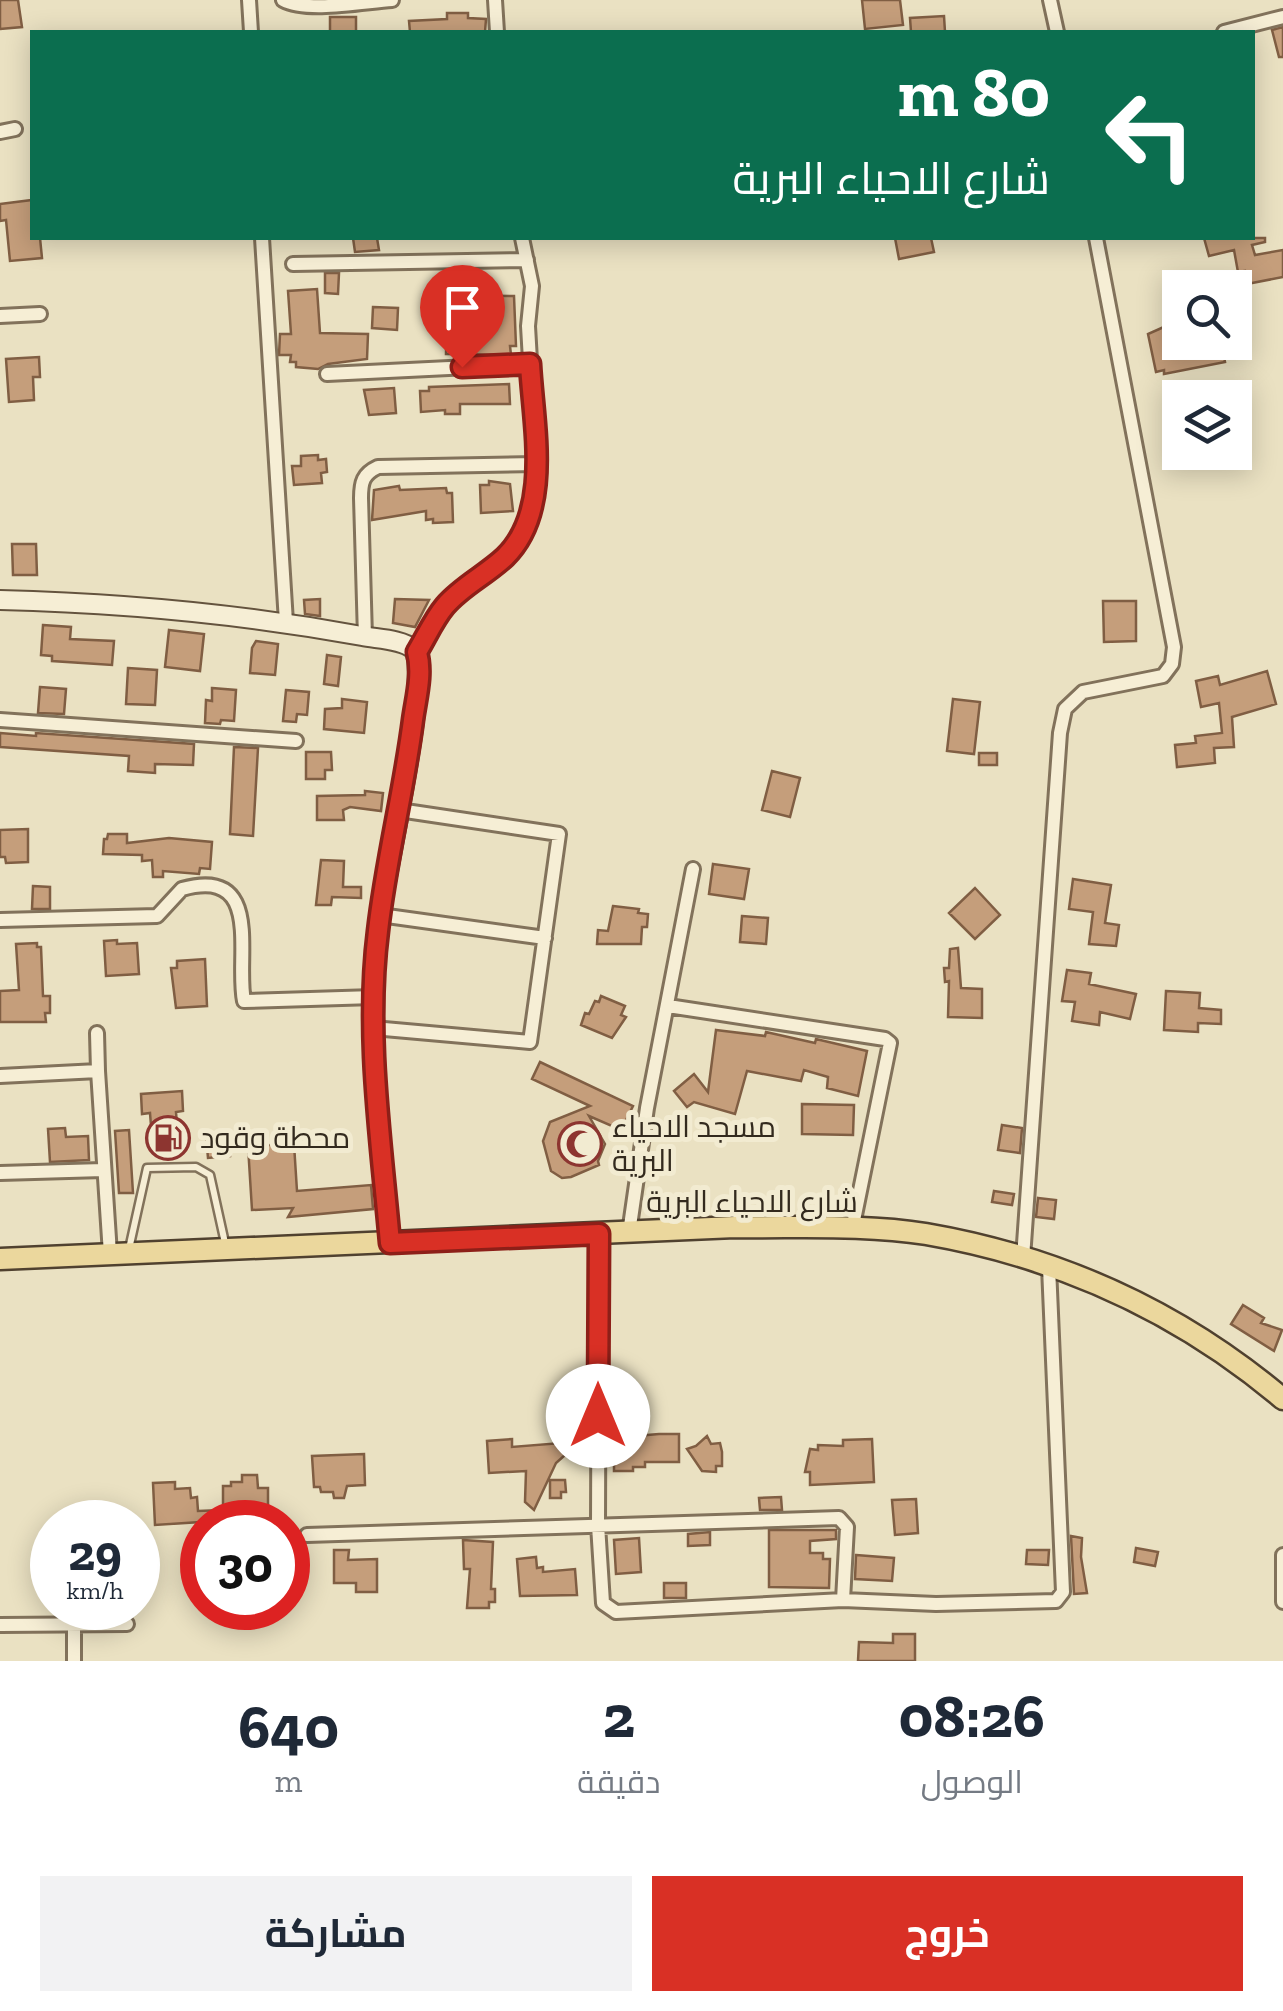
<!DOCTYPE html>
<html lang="ar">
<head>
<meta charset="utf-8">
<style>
	:root { --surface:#fff; --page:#f2f2f3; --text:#1f2937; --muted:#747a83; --accent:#d93025 }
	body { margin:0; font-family:"Zilla Slab",Cairo,serif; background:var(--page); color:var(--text); direction:rtl; height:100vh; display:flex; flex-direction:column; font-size:38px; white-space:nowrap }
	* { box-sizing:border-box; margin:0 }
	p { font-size:32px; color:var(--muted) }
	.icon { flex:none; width:55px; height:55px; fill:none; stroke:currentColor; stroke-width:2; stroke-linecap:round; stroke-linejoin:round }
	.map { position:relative; height:1661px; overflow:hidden; direction:ltr }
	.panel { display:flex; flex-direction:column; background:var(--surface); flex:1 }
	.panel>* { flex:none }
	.top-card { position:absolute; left:30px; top:30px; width:1225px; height:210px; border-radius:0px; box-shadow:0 5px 25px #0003; direction:rtl; background:#0b6e4f; color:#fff; overflow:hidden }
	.fabs { position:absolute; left:1162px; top:270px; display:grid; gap:20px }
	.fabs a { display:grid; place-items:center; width:90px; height:90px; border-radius:0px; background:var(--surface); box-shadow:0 5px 25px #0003; font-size:50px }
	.speed { position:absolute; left:30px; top:1500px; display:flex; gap:20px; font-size:50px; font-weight:700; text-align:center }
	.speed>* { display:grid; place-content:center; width:130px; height:130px; border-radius:50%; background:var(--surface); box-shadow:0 5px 25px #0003; line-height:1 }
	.speed small { font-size:25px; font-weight:400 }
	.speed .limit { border:15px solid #d22; background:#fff; color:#111 }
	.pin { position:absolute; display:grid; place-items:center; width:85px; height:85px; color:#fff; margin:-102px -42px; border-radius:50% 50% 50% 0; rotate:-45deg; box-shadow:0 0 10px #0007 }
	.pin .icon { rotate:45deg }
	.me { position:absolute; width:110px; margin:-55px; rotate:0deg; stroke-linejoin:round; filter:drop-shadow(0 0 8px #0008) }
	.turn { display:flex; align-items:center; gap:35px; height:210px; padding:0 40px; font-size:45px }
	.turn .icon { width:130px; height:130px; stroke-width:2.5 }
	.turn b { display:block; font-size:70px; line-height:85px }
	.eta { display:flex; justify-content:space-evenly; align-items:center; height:170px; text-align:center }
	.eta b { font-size:60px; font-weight:700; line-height:70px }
	.action { display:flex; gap:20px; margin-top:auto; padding:20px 40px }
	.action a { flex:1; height:115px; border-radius:0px; background:var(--accent); color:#fff; font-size:40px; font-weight:700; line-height:115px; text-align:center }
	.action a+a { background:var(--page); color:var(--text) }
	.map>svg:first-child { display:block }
</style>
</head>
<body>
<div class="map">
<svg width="1283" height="1661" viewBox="0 0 1283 1661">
	<rect width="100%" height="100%" fill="#eae1c2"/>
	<path fill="#c59e7b" stroke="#805e43" stroke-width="2.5" d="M0,0H18L22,27L0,29Z
		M862,0H900L903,25L865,29Z
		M447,13H468V18L486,19L485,32H410L409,21L447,19Z
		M944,16L945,32H911L910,18Z
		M330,17H356V32H330Z
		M1283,27V57H1279L1272,30Z
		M32,200V238H40L42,258L10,261L6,220L0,221V204Z
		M353,238H377L379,250L355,252Z
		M895,238H931L934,252L899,259Z
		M1204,238H1265V242L1252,245L1255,255L1283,250V277L1247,284L1245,271L1238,272L1234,250L1209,256Z
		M325,273H339L338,294L325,293Z
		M317,289L320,333L368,334L367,359L328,364L318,369L296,367V362H290L291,355H279L280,334H291L288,291Z
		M447,295L514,296L516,346H510L511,355L446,354Z
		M373,307L398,308L397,330L372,328Z
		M1166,326L1168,331L1178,329L1180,342H1229L1231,355L1224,356L1225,362L1164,374V370L1156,372L1148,334Z
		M39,357L40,377H33L34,400L9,402L6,359Z
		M509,384L510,404H460V414H445V410L421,412L420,391H429V387Z
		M394,388L396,413L369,415L364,390Z
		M318,455V460L326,459L327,472L321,473L322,483L294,485L292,466H301V456Z
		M489,481L510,484L513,511L481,513L480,485H489Z
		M399,486L400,490L446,488L447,493H452L453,522L433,523V519L426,520V511L372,520L374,490Z
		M12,544H36L37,575H13Z
		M320,599V616L305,614L304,600Z
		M395,599L429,600L415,627L393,623Z
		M1103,601H1136V641L1104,642Z
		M43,625L71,627L70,639L114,641L112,665L52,661V656L41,655Z
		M169,630L204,634L200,671L165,667Z
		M256,641L278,644L275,675L250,673L252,648Z
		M327,655L341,657L338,686L324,684Z
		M128,668L157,670L155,705L126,704Z
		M1267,671L1276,704L1232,717L1234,747L1214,748L1215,763L1177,767L1175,745L1196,743L1195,736L1222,733L1219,703L1201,707L1196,681L1218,676L1220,685Z
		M40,687L66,689L64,714L38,713Z
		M212,688L236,690L234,721L221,720L220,724L205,723L206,700L212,701Z
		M286,690L309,692L307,715L297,714L296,722L283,721Z
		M342,699L367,702L364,733L324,729L325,709L342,708Z
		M953,699L980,702L974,754L947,751Z
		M0,733L36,736V733L194,744L193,765L155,764V773L128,771L129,756L0,747Z
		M234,747L258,748L253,836L230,834Z
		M306,752H331L332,770H325V779H306Z
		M979,753H997V765H979Z
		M772,771L800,778L790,817L762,810Z
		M365,791L383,793L381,811L350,807L343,810L344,820H317V796L365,795Z
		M28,829V862L6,863L5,857H0V830Z
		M108,834H127V843L169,838L212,842L210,869L200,868L199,874L163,871V877H153L152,860L142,861V855L103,854L104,839H107Z
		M321,860L344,861L343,887H361V898L332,897L331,905H316Z
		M713,864L749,869L744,899L709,894Z
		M1073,879L1111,885L1105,923L1119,925L1116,946L1089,944L1093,912L1069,909Z
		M33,886L50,887V909H32Z
		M975,888L1000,915L975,939L949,913Z
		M613,906L639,909L638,913L648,914L647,927H642L641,944H597L598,930L608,931Z
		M742,916L768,918L766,944L740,942Z
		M117,940V944L137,943L139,974L106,976L104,941Z
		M37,943V947H41L43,996H50V1013H45L46,1022H0V991L19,990L16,944Z
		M958,948L961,988L982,989V1018L948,1017L949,981L945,982L944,968H949L950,949Z
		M205,959L207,1006L176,1008L171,968H177V961Z
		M1067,970L1091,973L1089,984L1136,994L1130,1019L1100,1012L1099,1025L1072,1021L1075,1002L1062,1001Z
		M1166,991L1200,993L1199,1008L1221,1010V1024L1198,1023V1032L1164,1030Z
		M601,996L625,1006L621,1015L626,1017L612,1038L581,1025L585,1013L589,1014L595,1001L599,1002Z
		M716,1030L765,1036L766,1032L815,1043L816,1039L867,1051L858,1096L827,1088L828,1077L804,1070L801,1081L747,1071L735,1114L694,1102L687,1107L674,1091L694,1074L708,1092Z
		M540,1062L633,1106L621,1130L589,1116L605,1144L598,1161L599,1165L571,1177L562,1178L551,1171L543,1141L550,1122L590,1106L532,1079Z
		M182,1091L183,1111L176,1112L179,1150L153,1151L150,1113L142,1114L141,1094Z
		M802,1104L854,1105L853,1135L802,1134Z
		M1002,1125L1022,1128L1020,1153L998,1150Z
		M65,1128L66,1137L88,1136L89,1160L50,1162L48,1129Z
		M129,1130L133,1193H119L115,1131Z
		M228,1134L230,1156L208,1158L206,1136Z
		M294,1144L297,1191L371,1185L373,1209L288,1217L293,1208L252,1210L248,1146Z
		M994,1191L1014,1194L1012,1205L992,1202Z
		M1038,1198L1056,1200L1054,1219L1036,1217Z
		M1243,1305L1264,1318L1261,1323L1282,1330L1274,1351L1231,1324Z
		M659,1434H679V1462H645V1467H633V1471H614V1464L610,1463V1441H636V1436Z
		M707,1436L711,1444L720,1443L722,1452V1466H716V1472L702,1471L687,1449L696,1446Z
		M512,1439V1447L561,1443L565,1455L556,1463L534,1510L525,1502L526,1471L489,1473L487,1441Z
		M872,1439L874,1482L810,1485V1472H805L810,1449L818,1450V1445L843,1446V1440Z
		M364,1454L365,1485L347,1486L344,1498H334L333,1492H321L320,1487H314L312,1456Z
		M242,1475H257L258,1488H268V1510H230L231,1520L155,1525L153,1483L175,1482V1489L190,1488L191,1498L197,1497L198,1511L223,1510V1486H231V1482H242Z
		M550,1480H565L566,1492H561V1498H550Z
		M781,1497L782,1510H760L759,1498Z
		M916,1499L918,1533L895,1535L892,1500Z
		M769,1530H836V1539L810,1541V1553H823V1559H830L829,1588L769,1587Z
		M710,1532V1545L688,1546V1534Z
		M1071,1536L1082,1538L1081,1557L1087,1593L1074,1594Z
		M639,1538L641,1572L616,1574L614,1540Z
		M463,1540L493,1542L491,1589H495V1602H489V1608H467L470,1569H464Z
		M1136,1548L1158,1552L1155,1566L1134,1562Z
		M334,1550H349L348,1560L377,1559V1592H356V1583H334Z
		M1027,1550H1049L1048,1565L1026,1564Z
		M856,1555L894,1558L892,1581L855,1579Z
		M536,1557L537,1568L543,1567V1572L575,1569L577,1595L520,1596L517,1559Z
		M664,1583H686V1598H664Z
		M893,1634H915V1661H858L859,1642L893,1643Z"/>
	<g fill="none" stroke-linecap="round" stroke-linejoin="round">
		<g stroke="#82725b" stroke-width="11">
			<path id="service" d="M129,1249L147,1168L196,1167L210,1175L225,1243"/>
		</g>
		<g stroke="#82725b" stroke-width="18">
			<path id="minor" d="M249,0L251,32
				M283,0C307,13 363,2 392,0
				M495,0L497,32
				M1050,0L1057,32
				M1224,32L1283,17
				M0,132L15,129
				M262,238L286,622
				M293,264L527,260
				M0,316L40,314
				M327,374L530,364
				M365,637L361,498C361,482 363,474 378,467L536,464
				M417,652L445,606L506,556L522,534L532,507L536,464L528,326L532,286L522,238
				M0,720L296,741
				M380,915L545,938
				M0,920L157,916L182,889C265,866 235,958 244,1001L374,997
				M668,1006L885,1039L890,1043L852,1230
				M373,1028L530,1042L559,834L399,810
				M97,1033L98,1071
				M0,1076L98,1071L110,1254
				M0,1173L103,1170
				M629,1233L647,1108L693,869
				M599,1234L598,1525L603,1603L616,1612L843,1600L936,1604L1056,1601L1063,1592L1049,1267
				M1023,1258L1060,733L1065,709L1083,692L1163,676L1172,664L1174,647L1096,238
				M307,1535L839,1518L847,1527L843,1600
				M1283,1555V1602
				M74,1624V1661
				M0,1625L127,1624"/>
		</g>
		<g stroke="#64533e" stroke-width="22">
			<path id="secondary" d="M0,600C122,603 242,614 362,636C377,639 402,639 413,649C430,664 397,821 392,850C387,877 381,905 378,932C366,1036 381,1140 390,1243"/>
		</g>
		<g stroke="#50412f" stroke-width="25">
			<path id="primary" d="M0,1259L735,1227C797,1228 864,1224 926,1234C1059,1257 1180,1312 1283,1399"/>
		</g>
		<use href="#service" stroke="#f6eed5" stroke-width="6"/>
		<use href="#minor" stroke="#f6eed5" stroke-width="12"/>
		<use href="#secondary" stroke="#f6eed5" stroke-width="18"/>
		<use href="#primary" stroke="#ebd79d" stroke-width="20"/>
	</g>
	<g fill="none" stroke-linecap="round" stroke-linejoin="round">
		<g stroke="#8d1f18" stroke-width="25">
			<path id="route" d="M462,367L530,364C533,423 553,510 505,557C486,575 462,586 445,606C434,619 426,637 417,652C423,674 416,698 413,720C404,791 386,860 378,931C365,1034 381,1140 390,1243L599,1234L598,1416"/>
		</g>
		<use href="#route" stroke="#d93025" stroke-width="18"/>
	</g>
	<defs>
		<g id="fuel-ring" transform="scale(2.25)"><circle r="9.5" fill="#f2ebd1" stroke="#8d3530" stroke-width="1.5"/><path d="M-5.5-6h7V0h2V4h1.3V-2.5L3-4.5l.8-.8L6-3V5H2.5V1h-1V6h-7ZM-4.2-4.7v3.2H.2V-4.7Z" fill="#8d3530"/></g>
		<g id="mosque-ring" transform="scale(2.25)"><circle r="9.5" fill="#f2ebd1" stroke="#8d3530" stroke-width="1.5"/><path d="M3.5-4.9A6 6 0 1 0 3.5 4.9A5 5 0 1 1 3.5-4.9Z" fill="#8d3530"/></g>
	</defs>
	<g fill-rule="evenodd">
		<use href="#fuel-ring" x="168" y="1138"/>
		<use href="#mosque-ring" x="580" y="1144"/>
	</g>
	<g text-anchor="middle" stroke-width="10" stroke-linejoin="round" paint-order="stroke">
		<g font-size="30" fill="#332a1e" stroke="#f2ebd1" text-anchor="start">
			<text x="612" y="1137">مسجد الاحياء<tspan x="612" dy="34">البرية</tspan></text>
			<text x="200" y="1148">محطة وقود</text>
		</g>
		<g font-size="30" fill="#332a1e" stroke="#f2ebd1">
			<text x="752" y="1212">شارع الاحياء البرية</text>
		</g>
	</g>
</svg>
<div class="fabs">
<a><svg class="icon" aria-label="search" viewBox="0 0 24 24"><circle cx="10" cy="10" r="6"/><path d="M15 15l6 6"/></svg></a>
<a><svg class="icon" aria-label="layers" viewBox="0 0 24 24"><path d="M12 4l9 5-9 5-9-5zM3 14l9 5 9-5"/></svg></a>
</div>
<div class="speed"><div>29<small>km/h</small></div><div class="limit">30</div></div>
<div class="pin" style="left:462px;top:367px;background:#d93025"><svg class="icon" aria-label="arrive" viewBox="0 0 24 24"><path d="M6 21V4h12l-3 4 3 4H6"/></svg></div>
<svg class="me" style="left:598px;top:1416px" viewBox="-20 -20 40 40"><circle r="19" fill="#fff"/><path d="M0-13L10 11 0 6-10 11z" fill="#d93025"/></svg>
<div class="top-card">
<div class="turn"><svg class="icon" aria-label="left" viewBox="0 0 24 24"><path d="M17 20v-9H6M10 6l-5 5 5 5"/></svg><div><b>80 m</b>شارع الاحياء البرية</div></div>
</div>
</div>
<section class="panel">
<div class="eta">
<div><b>08:26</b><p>الوصول</p></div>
<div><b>2</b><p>دقيقة</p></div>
<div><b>640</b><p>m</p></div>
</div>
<div class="action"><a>خروج</a><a>مشاركة</a></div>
</section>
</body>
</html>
